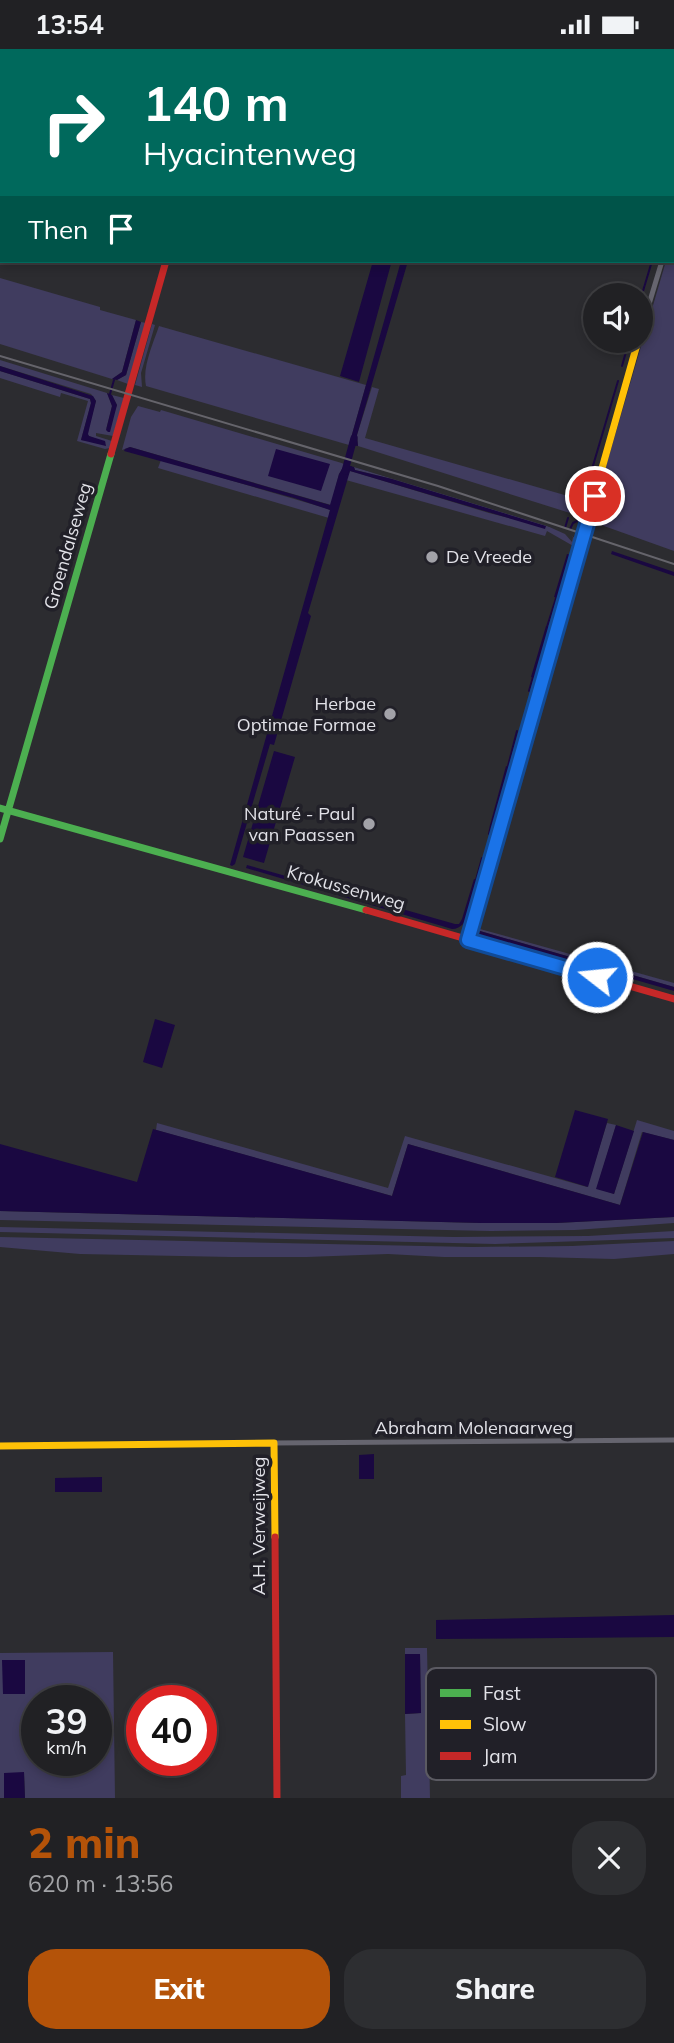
<!DOCTYPE html>
<html lang="en">
<head>
<meta charset="utf-8">
<style>
	:root { --surface:#212124; --page:#2d2e31; --text:#f1f3f6; --muted:#a2a3a6; --line:#3e3e41; --accent:#b45309 }
	body { margin:0; font-family:Mulish,sans-serif; background:var(--page); color:var(--text); height:100vh; display:flex; flex-direction:column; font-size:26px; white-space:nowrap }
	* { box-sizing:border-box; margin:0 }
	p { font-size:23px; color:var(--muted) }
	.icon { flex:none; width:38px; height:38px; fill:none; stroke:currentColor; stroke-width:2; stroke-linecap:round; stroke-linejoin:round }
	.map { position:relative; height:1749px; overflow:hidden }
	.side { display:flex; flex-direction:column; background:var(--surface); flex:1 }
	.side>* { flex:none }
	.hud { position:absolute; left:0px; top:0px; width:676px; height:214px; box-shadow:0 4px 10px #0003,0 0 0 2px var(--line); background:#00695c; color:#fff; overflow:hidden }
	.fabs { position:absolute; left:583px; top:234px; display:grid; gap:14px }
	.fabs a { display:grid; place-items:center; width:70px; height:70px; border-radius:50%; background:var(--surface); box-shadow:0 4px 10px #0003,0 0 0 2px var(--line); font-size:35px }
	.speed { position:absolute; left:21px; top:1636px; display:flex; gap:14px; font-size:35px; font-weight:700; text-align:center }
	.speed>* { display:grid; place-content:center; width:91px; height:91px; border-radius:50%; background:var(--surface); box-shadow:0 4px 10px #0003,0 0 0 2px var(--line); line-height:1 }
	.speed small { font-size:18px; font-weight:400 }
	.speed .limit { border:10px solid #d22; background:#fff; color:#111 }
	.pin { position:absolute; display:grid; place-items:center; width:60px; height:60px; color:#fff; margin:-30px; border:4px solid #fff; border-radius:50%; box-shadow:0 2px 7px #0007 }
	.me { position:absolute; width:77px; margin:-38px; rotate:286deg; stroke-linejoin:round; filter:drop-shadow(0 0 5px #0008) }
	.turn { display:flex; align-items:center; gap:24px; height:147px; padding:0 28px; font-size:32px }
	.turn .icon { width:91px; height:91px; stroke-width:2.5 }
	.turn b { display:block; font-size:49px; line-height:60px }
	.then { display:flex; align-items:center; height:66px; padding:0 28px; background:#0003; gap:14px; font-size:26px }
	.round { display:grid; place-items:center; flex:none; width:74px; height:74px; border-radius:28px; background:var(--page) }
	.overview { display:flex; align-items:center; justify-content:space-between; height:119px; padding:0 28px }
	h1 { font-size:42px; font-weight:800; line-height:52px; color:var(--accent) }
	.primary-button { display:flex; gap:14px; margin-top:auto; padding:14px 28px }
	.primary-button a { flex:1; height:80px; border-radius:28px; background:var(--accent); color:#fff; font-size:28px; font-weight:800; line-height:80px; text-align:center }
	.primary-button a+a { background:var(--page); color:var(--text) }
	.status { display:flex; justify-content:space-between; align-items:center; height:49px; padding:0 35px; background:var(--surface); direction:ltr }
	.status svg { height:19px; fill:currentColor }
	.map>svg:first-child { display:block }
</style>
</head>
<body>
<div class="status"><b>13:54</b><svg viewBox="0 0 49 12"><path d="M0 12V9h3v3zM5 12V6h3v6zM10 12V3h3v9zM15 12V0h3v12zM26 1h20v11H26zM47 4h2v5h-2z"/></svg></div>
<div class="map">
<svg width="674" height="1749" viewBox="0 0 674 1749">
	<rect width="100%" height="100%" fill="#2c2c30"/>
	<path fill="#403c5f" fill-rule="evenodd" d="M674,188V502L590,472L666,212H674Z
		M0,229L100,258V261L136,271L122,323L112,330L0,295Z
		M141,273L146,274L128,335L117,331L126,326Z
		M152,275L155,276L141,324L142,338L135,336Z
		M159,277L366,336L349,396L146,337C142,318 153,295 159,277Z
		M0,311L107,344L112,357L106,381L117,356L112,346L124,349L113,387L96,384V387L112,392L110,399L105,400L77,392L88,352L61,344L60,348L0,329V322L90,350L91,354L81,391L106,394L89,387L87,385L96,352L91,345L0,317Z
		M372,338L379,340L365,389L575,449V451L579,452L580,448L586,446L591,448L584,470L579,468L582,466L585,456L570,464L358,397L357,386Z
		M138,357L160,363L161,361L345,415L339,425L331,456L130,398L122,401L131,368Z
		M161,411L325,459L330,461L329,469L158,419Z
		M354,418L545,476L565,485L572,493L573,488L571,486L577,491L575,498L547,482L545,487L346,431L350,422L354,423L489,464L546,478L392,430L355,421Z
		M480,880L674,934V938L480,882Z
		M637,1071L674,1082V1091L642,1083L620,1156L408,1095L392,1147L156,1081L157,1074L388,1139L405,1087L587,1138L607,1074L616,1076L597,1139L614,1145Z
		M0,1162L481,1174H556L674,1168V1174L575,1181L491,1182L0,1171Z
		M0,1178L454,1188L588,1187L674,1182V1189L495,1195L0,1183Z
		M0,1188L472,1198L572,1197L674,1192V1205L614,1210L539,1208H444L388,1205L307,1208H231L80,1205L0,1198Z
		M405,1599H427L430,1749H401V1727L406,1726L405,1665L421,1664L420,1605H405Z
		M113,1603L115,1749H25L24,1724H4V1749H0V1604ZM37,1652H96V1712H37Z"/>
	<path fill="#1a0841" d="M373,212L391,215L359,333L340,327Z
		M401,212H408L357,386L358,397L349,396Z
		M136,271L141,273L126,326L117,331L112,330L122,323Z
		M0,317L93,347L96,352L88,385L89,387L105,392L106,397L81,391L91,354L90,350L0,322Z
		M107,344L112,346L117,356L110,383H108L106,381L112,357Z
		M130,398L330,456L339,425L345,415L354,418L355,421L392,430L546,477L545,480L350,422L308,564L311,567L274,696L270,695L235,815L232,817L230,816L330,461L294,449L124,402L125,400Z
		M276,400L330,415L321,442L268,427Z
		M612,502L674,523V527L611,505Z
		M567,505L571,506L558,549L554,548Z
		M546,577L549,578L535,629L531,628Z
		M274,702L295,708L264,814L243,808Z
		M506,717L509,718L493,777L490,776Z
		M247,816L455,875H459L462,870L474,830L479,832C474,847 471,880 452,880L246,819Z
		M480,882L674,938V942L479,886Z
		M155,970L175,976L162,1019L143,1013Z
		M575,1061L608,1070L588,1138L555,1128Z
		M616,1076L634,1082L614,1145L596,1140Z
		M153,1080L392,1147L408,1095L620,1156L643,1083L674,1091V1168L556,1174H481L0,1162V1095L137,1133Z
		M374,1405V1430H359V1406Z
		M102,1428V1443H55V1429Z
		M674,1566V1588L436,1590V1571Z
		M405,1605H420L421,1664L405,1665Z
		M2,1611H25V1645H3Z
		M24,1723L25,1749H4V1724Z"/>
	<path fill="#2c2c30" d="M344,412L355,415L358,417L393,426L530,468L548,474L550,478L342,414Z"/>
	<g fill="none" stroke-linecap="round" stroke-linejoin="round">
		<path stroke="#1a0841" stroke-width="2" d="M640,252L652,212
			M622,317L629,292
			M110,345L114,331
			M587,437L618,332
			M565,479L568,469
			M570,480L573,474L577,472
			M547,578L556,549
			M529,642L533,628
			M508,717L517,682
			M489,785L491,776
			M476,831L482,809"/>
		<path stroke="#1a0841" stroke-width="7" d="M345,422L354,389"/>
		<path stroke="#66656f" stroke-width="5" d="M640,285L662,212
			M274,1394L674,1391"/>
		<path stroke="#4caf50" stroke-width="7" d="M0,759L366,861
			M0,790L111,405"/>
		<path stroke="#ffc107" stroke-width="7" d="M595,444L638,292
			M0,1397L274,1394L275,1488"/>
		<path stroke="#c62828" stroke-width="7" d="M227,0V2
			M111,405L166,212
			M366,861L674,950
			M468,891L595,444
			M275,1488L277,1749"/>
		<path stroke="#65646b" stroke-width="2" d="M0,307L438,437L674,515"/>
	</g>
	<g fill="none" stroke-linecap="round" stroke-linejoin="round">
		<g stroke="#114b97" stroke-width="18">
			<path id="route" d="M595,447L468,891L597,928"/>
		</g>
		<use href="#route" stroke="#1a73e8" stroke-width="12"/>
	</g>
	<g fill="#a2a2a8" stroke="#212028" stroke-width="2.5">
		<circle cx="432" cy="508" r="7"/>
		<circle cx="390" cy="665" r="7"/>
		<circle cx="369" cy="775" r="7"/>
	</g>
	<g text-anchor="middle" stroke-width="7" stroke-linejoin="round" paint-order="stroke">
		<g font-size="18" fill="#e2e2e8" stroke="#212028">
			<text transform="translate(68 497) rotate(-74)" y="6">Groendalseweg</text>
			<text transform="translate(346 839) rotate(16)" y="6">Krokussenweg</text>
			<text x="474" y="1385">Abraham Molenaarweg</text>
			<text transform="translate(259 1477) rotate(-90)" y="6">A.H. Verweijweg</text>
		</g>
		<g font-size="18" fill="#e2e2e8" stroke="#212028" text-anchor="end">
			<text x="446" y="514" text-anchor="start">De Vreede</text>
			<text x="376" y="661">Herbae<tspan x="376" dy="21">Optimae Formae</tspan></text>
			<text x="355" y="771">Naturé - Paul<tspan x="355" dy="21">van Paassen</tspan></text>
		</g>
	</g>
	<rect x="426" y="1619" width="230" height="112" rx="10" fill="#212028" stroke="#5b5a62" stroke-width="2"/>
	<rect x="440" y="1640" width="31" height="8" fill="#4caf50"/>
	<rect x="440" y="1671" width="31" height="9" fill="#ffc107"/>
	<rect x="440" y="1703" width="31" height="8" fill="#c62828"/>
	<g font-size="19" fill="#e2e2e8">
		<text x="483" y="1651">Fast</text>
		<text x="483" y="1682">Slow</text>
		<text x="483" y="1714">Jam</text>
	</g>
</svg>
<div class="fabs">
<a><svg class="icon" aria-label="sound" viewBox="0 0 24 24"><path d="M4 9h4l5-4v14l-5-4H4zM17 9q2 3 0 6"/></svg></a>
</div>
<div class="speed"><div>39<small>km/h</small></div><div class="limit">40</div></div>
<div class="pin" style="left:595px;top:447px;background:#d93025"><svg class="icon" aria-label="arrive" viewBox="0 0 24 24"><path d="M6 21V4h12l-3 4 3 4H6"/></svg></div>
<svg class="me" style="left:597px;top:928px" viewBox="-20 -20 40 40"><circle r="17" fill="#1a73e8" stroke="#fff" stroke-width="3"/><path d="M0-11L8 9 0 5-8 9z" fill="#fff"/></svg>
<div class="hud">
<div class="turn"><svg class="icon" aria-label="right" viewBox="0 0 24 24"><path d="M7 20v-9h11M14 6l5 5-5 5"/></svg><div><b>140 m</b>Hyacintenweg</div></div>
<div class="then">Then<svg class="icon" aria-label="arrive" viewBox="0 0 24 24"><path d="M6 21V4h12l-3 4 3 4H6"/></svg></div>
</div>
</div>
<section class="side">
<div class="overview"><div><h1>2 min</h1><p>620 m · 13:56</p></div><a class="round"><svg class="icon" aria-label="close" viewBox="0 0 24 24"><path d="M6 6l12 12M18 6L6 18"/></svg></a></div>
<div class="primary-button"><a>Exit</a><a>Share</a></div>
</section>
</body>
</html>
